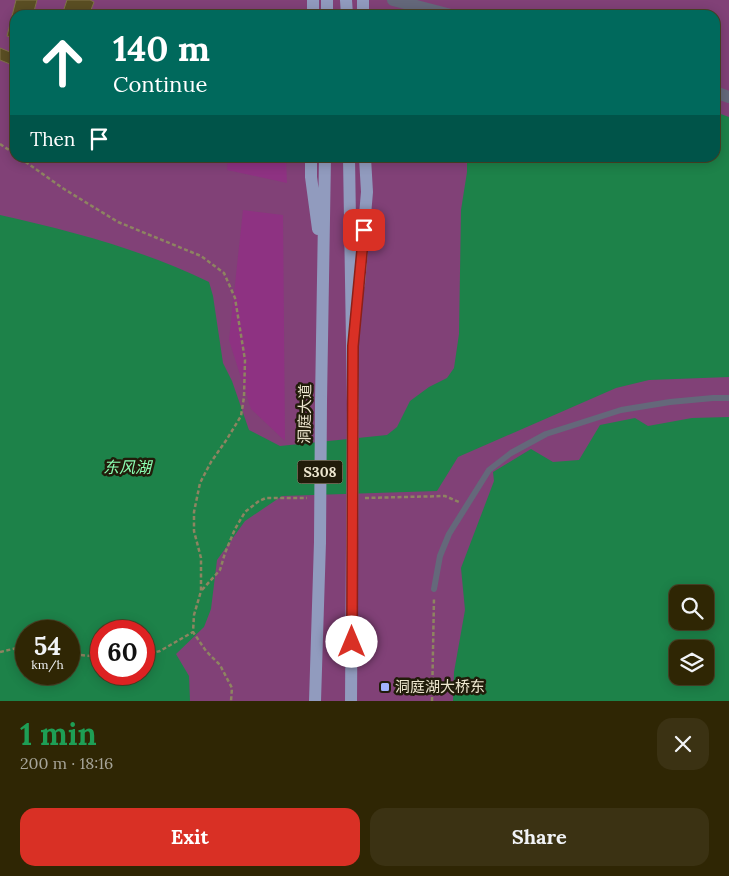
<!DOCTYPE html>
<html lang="en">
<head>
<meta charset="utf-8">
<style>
	:root { --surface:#2f2604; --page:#3b3213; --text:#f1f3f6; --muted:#a7a59a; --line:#4a4326; --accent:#d93025 }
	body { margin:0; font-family:Lora,"Noto Sans SC",serif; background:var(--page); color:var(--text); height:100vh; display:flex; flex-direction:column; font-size:19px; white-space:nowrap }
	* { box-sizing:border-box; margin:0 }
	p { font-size:16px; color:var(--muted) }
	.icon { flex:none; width:28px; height:28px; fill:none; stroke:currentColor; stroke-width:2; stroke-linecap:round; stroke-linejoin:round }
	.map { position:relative; height:701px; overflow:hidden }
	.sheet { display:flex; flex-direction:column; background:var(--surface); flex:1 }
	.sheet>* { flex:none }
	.banner { position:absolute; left:10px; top:10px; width:710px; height:152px; border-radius:15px; box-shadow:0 2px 12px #0003,0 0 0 1px var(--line); background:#00695c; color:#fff; overflow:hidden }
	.controls { position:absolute; left:669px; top:585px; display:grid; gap:10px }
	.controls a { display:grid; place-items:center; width:45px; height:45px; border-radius:10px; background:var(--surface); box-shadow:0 2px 12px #0003,0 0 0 1px var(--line); font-size:25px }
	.speed { position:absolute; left:15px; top:620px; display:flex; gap:10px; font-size:25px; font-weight:700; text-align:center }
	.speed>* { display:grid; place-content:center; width:65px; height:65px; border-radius:50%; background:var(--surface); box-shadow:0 2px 12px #0003,0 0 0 1px var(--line); line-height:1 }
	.speed small { font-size:12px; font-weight:400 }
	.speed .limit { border:8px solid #d22; background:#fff; color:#111 }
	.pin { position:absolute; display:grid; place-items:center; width:42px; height:42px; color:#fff; margin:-21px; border-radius:10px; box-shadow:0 2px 8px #0006 }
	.me { position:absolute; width:55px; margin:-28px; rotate:0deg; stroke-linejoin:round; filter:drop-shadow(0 0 4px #0008) }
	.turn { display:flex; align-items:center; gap:18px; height:105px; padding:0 20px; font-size:22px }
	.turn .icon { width:65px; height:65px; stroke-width:2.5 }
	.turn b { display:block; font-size:35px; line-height:42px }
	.then { display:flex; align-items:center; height:48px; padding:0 20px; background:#0003; gap:10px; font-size:19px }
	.round { display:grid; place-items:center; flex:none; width:52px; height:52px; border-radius:15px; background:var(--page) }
	.overview { display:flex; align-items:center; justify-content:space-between; height:85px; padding:0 20px }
	h1 { font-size:30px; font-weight:700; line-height:38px; color:#1e9e55 }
	.primary-button { display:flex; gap:10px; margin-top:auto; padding:10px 20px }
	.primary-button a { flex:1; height:58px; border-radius:15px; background:var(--accent); color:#fff; font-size:20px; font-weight:700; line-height:58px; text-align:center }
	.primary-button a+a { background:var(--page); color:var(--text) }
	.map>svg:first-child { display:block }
</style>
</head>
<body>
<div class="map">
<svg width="729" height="701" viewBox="0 0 729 701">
	<rect width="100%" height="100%" fill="#3f3305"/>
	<path fill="#814177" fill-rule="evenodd" d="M0,0H729V701H0ZM15,15H715V158H15ZM678,594H705V621H678ZM26,631H69V674H26ZM101,631H144V674H101ZM678,649H705V676H678Z"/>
	<path fill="#8e3282" d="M228,158H286L287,183L227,170Z
		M243,210L283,215L285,441L251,409L229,340Z"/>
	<path fill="#1d8249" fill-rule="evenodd" d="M715,112L729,117V377L649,380L616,388L458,457L437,491L282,496L245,521L217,560L211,609L204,627L176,654L189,676L190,701H0V215C72,231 143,250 209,282L213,296L223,363L232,381L249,430L280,446L387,435L397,427L410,401L429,387L447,378L454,368L459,334L461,210L467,172V158H715ZM26,631H69V674H26ZM101,631H144V674H101Z
		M729,417V701H453L454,672L465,610L461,568L494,481L493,472L531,449L553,462L579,460L600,425L635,418L648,426L692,418ZM678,594H705V621H678ZM678,649H705V676H678Z"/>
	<path fill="#5a4e23" stroke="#807348" d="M16,0H37L33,15H15V38L7,36Z
		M67,0H90L94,2L89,15H62Z
		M0,48L15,54V66L0,60Z"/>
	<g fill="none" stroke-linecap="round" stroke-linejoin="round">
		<path stroke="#8e8461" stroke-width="2.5" stroke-dasharray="4 2.5" stroke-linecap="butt" d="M0,144L15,154
			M20,158L64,189L118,222L201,256L224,273L235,298L245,360L244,397L241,416L227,439L211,462L200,483L194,512V531L201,558V591L194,615L193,632L206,651L220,665L232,688L231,701
			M365,498L445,496L459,502
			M202,590L220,570L225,553L235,529L245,512L259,501L266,498H307
			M69,650L81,655L101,657
			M0,652L26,646
			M144,655L160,651L193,632
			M432,701L434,598"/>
		<path stroke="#64687a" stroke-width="6" d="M434,589L440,556L449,534L489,470L511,453L546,434L621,410L670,402L713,398H729"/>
		<path stroke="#64687a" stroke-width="12" d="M393,0L451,15
			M715,92L729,97"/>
		<path stroke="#919bbe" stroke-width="12" d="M346,0L347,15
			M363,0V15
			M313,15V0
			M327,15V0
			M311,158V177L318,229
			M349,158L353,403
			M359,284L367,192L365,158
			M321,401L325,158
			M315,701L320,542
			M351,701L352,545"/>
		<path stroke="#919bbe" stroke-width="12" d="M320,542L321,401
			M352,545L353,403"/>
	</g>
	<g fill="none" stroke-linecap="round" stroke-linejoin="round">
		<g stroke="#8d1f18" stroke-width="12">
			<path id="route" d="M352,642L353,346L364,230"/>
		</g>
		<use href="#route" stroke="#d93025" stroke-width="9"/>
	</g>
	<rect fill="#a1b3fd" stroke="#211c0a" stroke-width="2" x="380" y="682" width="10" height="10" rx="2.5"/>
	<g text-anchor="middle" stroke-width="5" stroke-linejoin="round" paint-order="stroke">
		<rect fill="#211c0a" stroke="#b0a994" stroke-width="1" x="297.5" y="460.5" width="45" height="23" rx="4"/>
		<g font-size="14" font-weight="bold" fill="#ede6cf">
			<text x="320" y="477">S308</text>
		</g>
		<g font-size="15" fill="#ede6cf" stroke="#211c0a">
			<text transform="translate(305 414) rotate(-89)" y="5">洞庭大道</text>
		</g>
		<g font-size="15" fill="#ede6cf" stroke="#211c0a" text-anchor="start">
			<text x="395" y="692">洞庭湖大桥东</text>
		</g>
		<g font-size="16" font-style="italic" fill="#8bfeb2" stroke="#211c0a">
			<text x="127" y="473">东风湖</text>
		</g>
	</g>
</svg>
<div class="controls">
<a><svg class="icon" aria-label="search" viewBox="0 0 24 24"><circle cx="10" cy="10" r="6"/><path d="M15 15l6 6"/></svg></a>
<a><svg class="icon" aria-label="layers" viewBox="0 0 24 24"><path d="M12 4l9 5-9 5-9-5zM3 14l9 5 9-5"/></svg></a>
</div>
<div class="speed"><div>54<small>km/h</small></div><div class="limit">60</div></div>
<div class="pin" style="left:364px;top:230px;background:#d93025"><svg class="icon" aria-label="arrive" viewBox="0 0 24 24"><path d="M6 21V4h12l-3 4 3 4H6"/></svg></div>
<svg class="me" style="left:352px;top:642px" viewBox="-20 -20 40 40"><circle r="19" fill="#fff"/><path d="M0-13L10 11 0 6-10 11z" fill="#d93025"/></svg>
<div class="banner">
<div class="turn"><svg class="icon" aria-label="ahead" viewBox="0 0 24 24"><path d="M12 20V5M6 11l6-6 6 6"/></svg><div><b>140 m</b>Continue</div></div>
<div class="then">Then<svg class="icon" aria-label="arrive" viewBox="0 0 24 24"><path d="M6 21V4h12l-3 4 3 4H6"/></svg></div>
</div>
</div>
<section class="sheet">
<div class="overview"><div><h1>1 min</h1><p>200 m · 18:16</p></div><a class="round"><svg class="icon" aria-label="close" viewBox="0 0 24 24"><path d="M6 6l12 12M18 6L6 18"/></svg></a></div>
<div class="primary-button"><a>Exit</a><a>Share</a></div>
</section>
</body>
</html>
